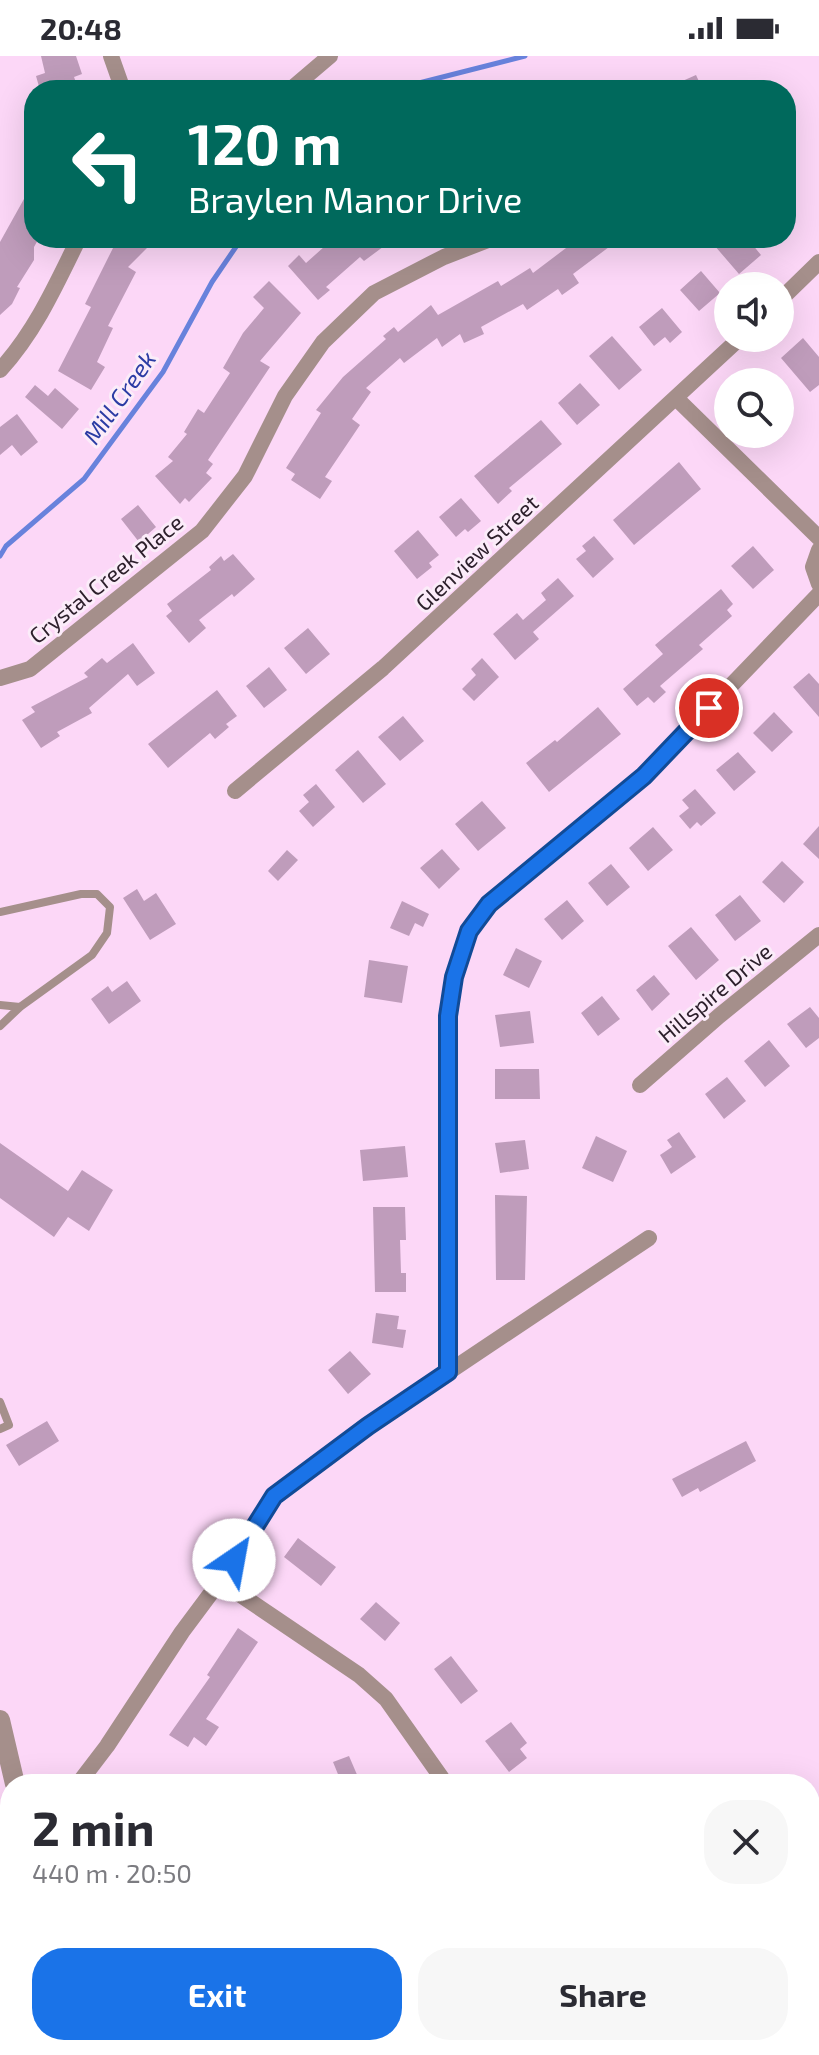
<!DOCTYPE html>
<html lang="en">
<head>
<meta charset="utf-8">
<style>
	:root { --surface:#fff; --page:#f7f7f7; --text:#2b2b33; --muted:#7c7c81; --accent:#1a73e8 }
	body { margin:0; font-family:"Exo 2",sans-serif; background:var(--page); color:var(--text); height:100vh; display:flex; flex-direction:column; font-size:30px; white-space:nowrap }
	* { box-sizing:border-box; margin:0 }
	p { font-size:26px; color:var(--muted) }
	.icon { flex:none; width:44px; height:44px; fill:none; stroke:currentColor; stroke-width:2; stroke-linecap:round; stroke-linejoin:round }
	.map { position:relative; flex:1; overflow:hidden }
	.sheet { position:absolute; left:0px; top:1718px; width:820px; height:282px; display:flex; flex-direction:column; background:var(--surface); border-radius:32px 32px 0 0; box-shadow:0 8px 32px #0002 }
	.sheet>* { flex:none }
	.hud { position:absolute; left:24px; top:24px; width:772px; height:168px; border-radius:32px; box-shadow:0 8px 32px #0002; background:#00695c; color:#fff; overflow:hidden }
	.tools { position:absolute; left:714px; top:216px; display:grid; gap:16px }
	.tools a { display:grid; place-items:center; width:80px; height:80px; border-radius:50%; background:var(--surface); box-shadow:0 8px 32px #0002; font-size:40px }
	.pin { position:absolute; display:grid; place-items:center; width:68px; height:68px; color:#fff; margin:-34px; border:4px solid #fff; border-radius:50%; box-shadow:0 2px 8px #0007 }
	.me { position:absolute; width:88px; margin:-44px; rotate:33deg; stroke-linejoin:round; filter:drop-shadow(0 0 6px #0008) }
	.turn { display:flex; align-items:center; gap:28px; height:168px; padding:0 32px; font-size:36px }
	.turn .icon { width:104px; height:104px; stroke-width:2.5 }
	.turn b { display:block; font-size:56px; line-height:68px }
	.round { display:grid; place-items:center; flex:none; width:84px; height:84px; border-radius:32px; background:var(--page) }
	.headline { display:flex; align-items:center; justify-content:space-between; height:136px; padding:0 32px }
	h1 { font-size:48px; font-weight:700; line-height:60px }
	.cta { display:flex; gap:16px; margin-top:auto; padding:16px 32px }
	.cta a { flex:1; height:92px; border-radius:32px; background:var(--accent); color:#fff; font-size:32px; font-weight:700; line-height:92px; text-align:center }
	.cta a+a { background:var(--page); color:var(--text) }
	.status { display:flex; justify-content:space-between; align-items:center; height:56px; padding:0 40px; background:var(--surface); direction:ltr }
	.status svg { height:22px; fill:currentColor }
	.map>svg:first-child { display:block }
</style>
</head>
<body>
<div class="status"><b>20:48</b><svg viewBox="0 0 49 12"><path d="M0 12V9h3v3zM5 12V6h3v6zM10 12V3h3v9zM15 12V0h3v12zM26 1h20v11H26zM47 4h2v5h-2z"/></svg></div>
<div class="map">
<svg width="819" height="1999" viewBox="0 0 819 1999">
	<rect width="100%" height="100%" fill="#fcd7f7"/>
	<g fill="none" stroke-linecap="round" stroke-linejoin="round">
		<path stroke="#6882dc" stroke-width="5" d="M408,34L419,27L525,0
			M0,500L6,490L84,423L163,316L212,226L242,182"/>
	</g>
	<path fill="#bf9cbb" d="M41,0H76L82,18L74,21L77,29L63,34H40L36,20L45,17Z
		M696,19L703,34H662Z
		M34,125V182H39L34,191V204L17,231L20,232L12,248L0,259V186Z
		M105,182H136L147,192L128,211L136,216L108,270L113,272L97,306L105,311L91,334L58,315L91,251L85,248L114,190Z
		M334,182H395L364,205L360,201L326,231L330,234L318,244L288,210L299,199L306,207Z
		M575,182H621L573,218L579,227L562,239L558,233L527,254L523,248L481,271L484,278L464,287L460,278L442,291L437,282L404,307L400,302L366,332L371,336L352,363L360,369L325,421L332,425L320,443L291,424L295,418L286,412L321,357L316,354L343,321L386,283L383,280L394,271L398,276L431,249L438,259L498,225L501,230L530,212L533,217L570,189L568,187Z
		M708,182H747L761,199L739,218Z
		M701,215L720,237L699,255L680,234Z
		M269,225L301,257L260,305L270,311L208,404L213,408L206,417L212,422L189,446L185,442L180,448L155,420L173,405L168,401L187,378L184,376L198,353L204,357L230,317L223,312L243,277L264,252L253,241Z
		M662,252L682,276L670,287L665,281L654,290L639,271Z
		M612,280L642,314L619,334L589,300Z
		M803,282L819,301V329L810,336L781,302Z
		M580,327L600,349L577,369L558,347Z
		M35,329L48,340L55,332L79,353L62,373L25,341Z
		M17,358L38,386L21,400L12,389L0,399V371Z
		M541,364L562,388L509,432L512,435L498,448L474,420Z
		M679,406L701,433L634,489L613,464Z
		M461,442L481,465L468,476L465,473L456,481L439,461Z
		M138,449L156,471L139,486L121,463Z
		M418,474L439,499L429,507L432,511L417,523L394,495Z
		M594,480L614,503L593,522L576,503L586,495L582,490Z
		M753,490L774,514L753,533L731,510Z
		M233,498L255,523L234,541L232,538L199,564L206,572L189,587L166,560L172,555L167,548L211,514L209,511L221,500L224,505Z
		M558,522L574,540L533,576L539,583L515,604L493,578L517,557L523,564L546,544L541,537Z
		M721,533L733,548L727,554L732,560L699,589L703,593L660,630L666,636L654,647L648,641L637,650L623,633L663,598L655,589Z
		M308,572L330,598L306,618L284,592Z
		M133,587L155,617L137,630L128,618L89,652L92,657L57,676L60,680L41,692L22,664L35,656L31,651L88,621L84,617L102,602L107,607Z
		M482,602L499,621L474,645L462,633L476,619L471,613Z
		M269,611L287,634L264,652L246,630Z
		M809,617L819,628V661L793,631Z
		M217,634L237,660L226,668L229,671L215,683L210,677L168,712L148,688Z
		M598,651L621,678L549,736L526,707L555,684L557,686Z
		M774,656L793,676L772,696L753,677Z
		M403,660L424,685L400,705L378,681Z
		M358,694L386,728L363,747L335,714Z
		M738,696L756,716L734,735L716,714Z
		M316,728L335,751L313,771L299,755L309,746L303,739Z
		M695,733L716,757L701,770L697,766L690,773L679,760L689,752L682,744Z
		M482,745L506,772L478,795L455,768Z
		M819,770V803L803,788Z
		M653,771L673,794L648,815L629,792Z
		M442,793L460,813L439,833L420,812Z
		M287,794L298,804L278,825L268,815Z
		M782,805L804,826L784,847L762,826Z
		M611,808L630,831L607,850L588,827Z
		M137,833L144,845L156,837L176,868L150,884L123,842Z
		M740,839L761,865L735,885L715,859Z
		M567,844L584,865L562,884L544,863Z
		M402,845L429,858L423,871L415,867L409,880L390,872Z
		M691,871L719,904L696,924L668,890Z
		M516,892L542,905L529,932L503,919Z
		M369,904L408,910L402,947L364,941Z
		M654,919L670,938L652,955L636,934Z
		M127,925L141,945L109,968L91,943L108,930L112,936Z
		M602,940L620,963L598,980L581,957Z
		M810,951L819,962V982L806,992L787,968Z
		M530,955L534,987L500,991L495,959Z
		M769,984L790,1010L765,1031L744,1005Z
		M495,1013H539L540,1043H495Z
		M727,1021L746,1045L724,1063L705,1038Z
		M679,1076L696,1101L671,1118L660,1099L672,1091L667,1084Z
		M596,1080L627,1095L613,1126L582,1112Z
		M525,1084L529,1113L500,1117L495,1087Z
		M0,1087L68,1135L82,1114L113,1134L89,1175L68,1161L54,1181L0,1142Z
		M405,1090L408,1121L363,1125L360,1094Z
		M495,1139L527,1140L525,1224H496Z
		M373,1151H405L406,1184H400L401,1217H406V1236H375Z
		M376,1257L399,1260L397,1273L406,1274L403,1292L372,1287Z
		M350,1295L371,1318L348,1338L328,1314Z
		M47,1365L59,1385L19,1410L6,1389Z
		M746,1385L756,1405L700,1436L698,1432L682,1441L672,1423Z
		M298,1482L336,1511L321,1530L284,1501Z
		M376,1546L400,1567L385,1585L360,1563Z
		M238,1572L258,1586L206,1663L219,1671L206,1690L194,1681L188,1691L169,1679L210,1621L207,1619Z
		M451,1600L478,1635L461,1648L434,1613Z
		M511,1666L527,1687L520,1693L527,1702L509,1716L485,1685Z
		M349,1700L361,1728H342L333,1706Z"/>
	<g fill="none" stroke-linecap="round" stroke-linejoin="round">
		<path stroke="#a58f8b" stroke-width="8" d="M0,856L81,838H97L110,851L107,877L92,899L20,951L0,949
			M0,970L20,951
			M0,1346L9,1369L0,1373"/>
		<path stroke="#a58f8b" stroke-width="16" d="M111,0L123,34
			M290,34L330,0
			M780,244L819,206
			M0,314C35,276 56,229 79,182
			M677,343L819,482
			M819,494L813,511L819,528
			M0,622L30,613L202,475L245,420L285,340L323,286L374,237L444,201L493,182
			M235,735L383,612L740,282
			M640,1029L719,960L819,879
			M448,1316V960L454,921L469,875L489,848L644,720L819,538
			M220,1525L359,1619L386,1643L446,1728
			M78,1728L107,1690L182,1576L220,1525L274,1440L368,1370L649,1182
			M675,1990L689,1999"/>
		<path stroke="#a58f8b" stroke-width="20" d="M0,1664L15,1728
			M24,1999V1990"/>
	</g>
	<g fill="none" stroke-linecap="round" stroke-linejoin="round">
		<g stroke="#114b97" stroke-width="20">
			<path id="route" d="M234,1504L274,1440L368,1370L448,1316V960L454,921L469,875L489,848L644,720L709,652"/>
		</g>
		<use href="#route" stroke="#1a73e8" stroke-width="14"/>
	</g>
	<g text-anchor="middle" stroke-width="6" stroke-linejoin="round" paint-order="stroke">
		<g font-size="22" fill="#2d202c" stroke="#fbecf9">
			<text transform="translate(477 497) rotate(-43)" y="8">Glenview Street</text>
			<text transform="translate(106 523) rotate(-39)" y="8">Crystal Creek Place</text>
			<text transform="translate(715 937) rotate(-40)" y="8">Hillspire Drive</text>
		</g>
		<g font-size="24" font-style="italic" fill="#2b3ca4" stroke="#fbecf9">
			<text transform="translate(120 342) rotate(-55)" y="8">Mill Creek</text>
		</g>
	</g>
</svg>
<div class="tools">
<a><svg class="icon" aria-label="sound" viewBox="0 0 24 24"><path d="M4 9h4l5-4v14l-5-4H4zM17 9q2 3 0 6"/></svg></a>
<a><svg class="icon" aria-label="search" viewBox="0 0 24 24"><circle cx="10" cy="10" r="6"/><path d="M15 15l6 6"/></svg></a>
</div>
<div class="pin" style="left:709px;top:652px;background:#d93025"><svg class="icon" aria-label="arrive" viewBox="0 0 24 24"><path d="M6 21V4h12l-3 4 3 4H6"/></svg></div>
<svg class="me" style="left:234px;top:1504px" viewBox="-20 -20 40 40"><circle r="19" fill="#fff"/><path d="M0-13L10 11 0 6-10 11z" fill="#1a73e8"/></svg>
<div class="hud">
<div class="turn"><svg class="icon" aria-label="left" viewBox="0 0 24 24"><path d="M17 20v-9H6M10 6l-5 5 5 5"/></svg><div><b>120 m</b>Braylen Manor Drive</div></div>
</div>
<section class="sheet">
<div class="headline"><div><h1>2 min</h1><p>440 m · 20:50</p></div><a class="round"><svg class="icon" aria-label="close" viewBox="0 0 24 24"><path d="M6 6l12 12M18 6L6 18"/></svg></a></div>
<div class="cta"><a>Exit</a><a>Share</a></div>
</section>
</div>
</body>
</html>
